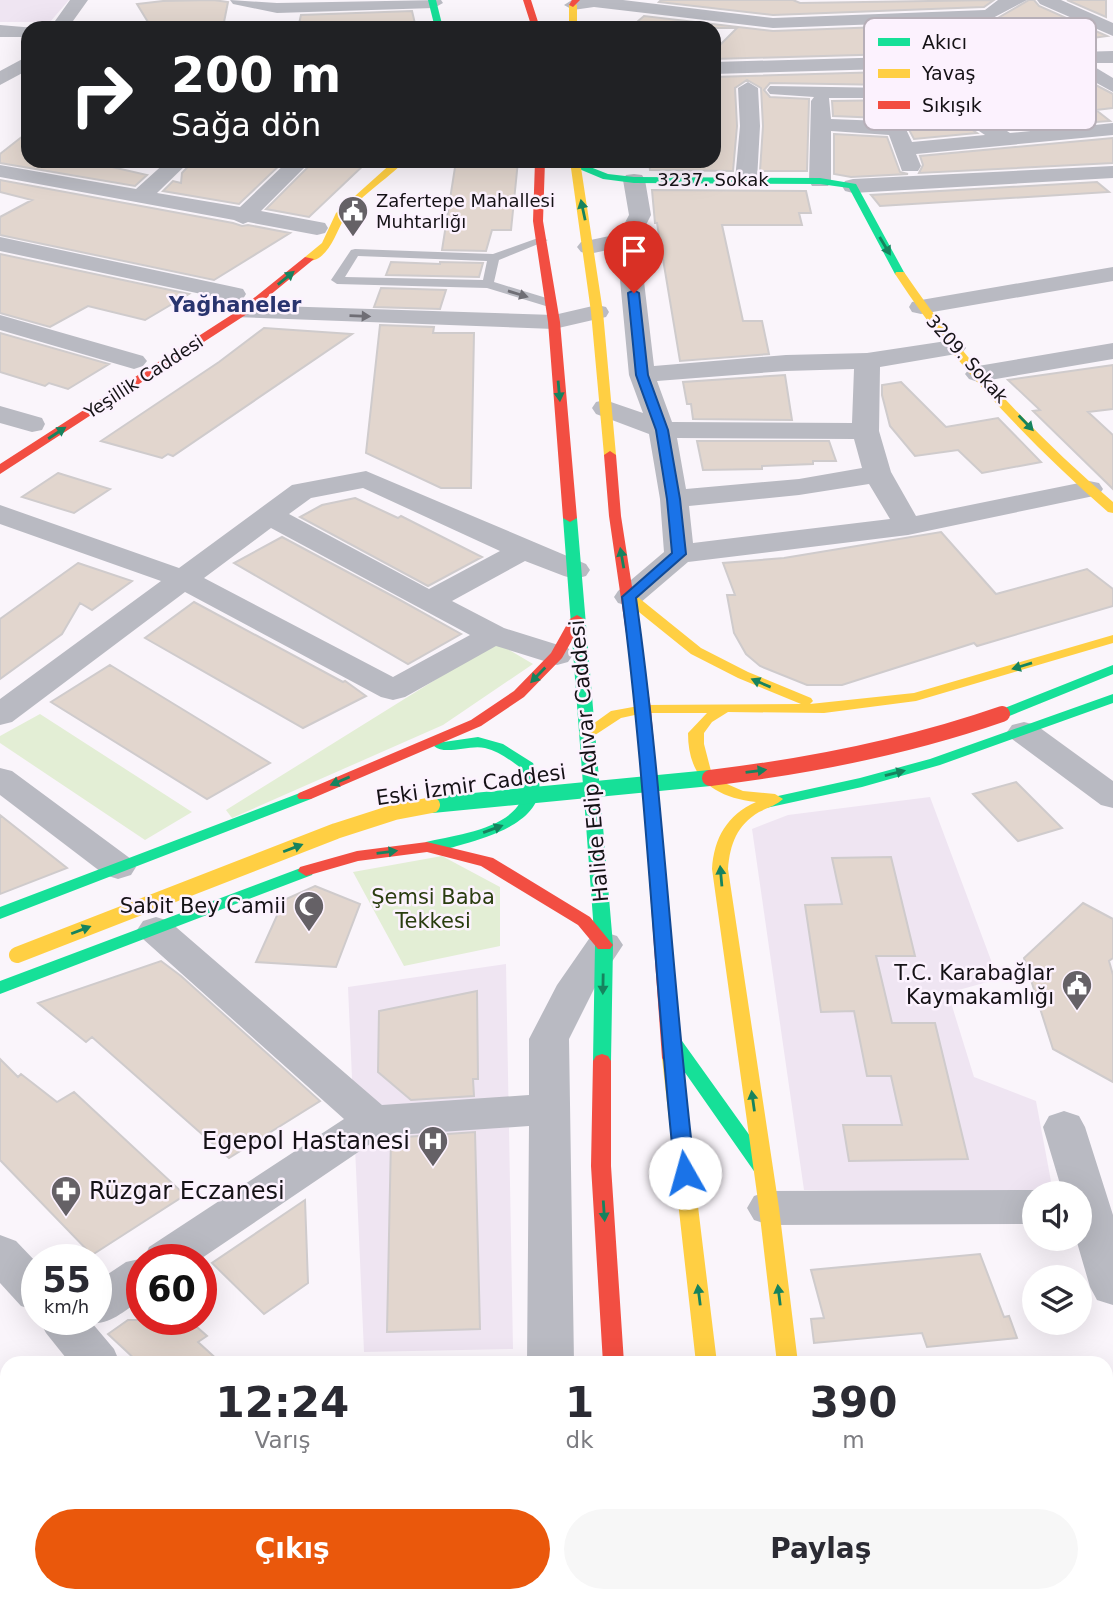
<!DOCTYPE html>
<html lang="tr">
<head>
<meta charset="utf-8">
<style>
	:root { --surface:#fff; --page:#f7f7f7; --text:#2b2b33; --muted:#7c7c81; --accent:#ea580c }
	body { margin:0; font-family:"DejaVu Sans",sans-serif; background:var(--page); color:var(--text); height:100vh; display:flex; flex-direction:column; font-size:26px; white-space:nowrap }
	* { box-sizing:border-box; margin:0 }
	p { font-size:23px; color:var(--muted) }
	.icon { flex:none; width:38px; height:38px; fill:none; stroke:currentColor; stroke-width:2; stroke-linecap:round; stroke-linejoin:round }
	.map { position:relative; flex:1; overflow:hidden }
	.drawer { position:absolute; left:0px; top:1356px; width:1113px; height:247px; display:flex; flex-direction:column; background:var(--surface); border-radius:21px 21px 0 0; box-shadow:0 7px 28px #0002 }
	.drawer>* { flex:none }
	.top-card { position:absolute; left:21px; top:21px; width:700px; height:147px; border-radius:21px; box-shadow:0 7px 28px #0002; background:#202124; color:#fff; overflow:hidden }
	.tools { position:absolute; left:1022px; top:1181px; display:grid; gap:14px }
	.tools a { display:grid; place-items:center; width:70px; height:70px; border-radius:50%; background:var(--surface); box-shadow:0 7px 28px #0002; font-size:35px }
	.speed { position:absolute; left:21px; top:1244px; display:flex; gap:14px; font-size:35px; font-weight:700; text-align:center }
	.speed>* { display:grid; place-content:center; width:91px; height:91px; border-radius:50%; background:var(--surface); box-shadow:0 7px 28px #0002; line-height:1 }
	.speed small { font-size:18px; font-weight:400 }
	.speed .limit { border:10px solid #d22; background:#fff; color:#111 }
	.pin { position:absolute; display:grid; place-items:center; width:60px; height:60px; color:#fff; margin:-72px -30px; border-radius:50% 50% 50% 0; rotate:-45deg; box-shadow:0 0 7px #0007 }
	.pin .icon { rotate:45deg }
	.me { position:absolute; width:77px; margin:-38px; rotate:353deg; stroke-linejoin:round; filter:drop-shadow(0 0 5px #0008) }
	.turn { display:flex; align-items:center; gap:24px; height:147px; padding:0 35px; font-size:32px }
	.turn .icon { width:91px; height:91px; stroke-width:2.5 }
	.turn b { display:block; font-size:49px; line-height:60px }
	.eta { display:flex; justify-content:space-evenly; align-items:center; height:119px; text-align:center }
	.eta b { font-size:42px; font-weight:600; line-height:49px }
	.cta { display:flex; gap:14px; margin-top:auto; padding:14px 35px }
	.cta a { flex:1; height:80px; border-radius:42px; background:var(--accent); color:#fff; font-size:28px; font-weight:600; line-height:80px; text-align:center }
	.cta a+a { background:var(--page); color:var(--text) }
	.map>svg:first-child { display:block }
</style>
</head>
<body>
<div class="map">
<svg width="1113" height="1602" viewBox="0 0 1113 1602">
	<rect width="100%" height="100%" fill="#faf5fb"/>
	<path fill="#efe5f2" d="M0,0H69L50,22H0Z
		M930,797L998,979L948,993L974,1077L1036,1101L1053,1192L804,1190L752,829L788,815Z
		M506,964L513,1349L364,1352L348,987Z"/>
	<path fill="#e3eed5" d="M496,642L533,664L443,725L232,818L226,810Z
		M40,714L192,812L145,840L0,743V736Z
		M442,856L500,887V946L404,966L353,872Z"/>
	<path fill="#e2d6ce" stroke="#cfcbcc" stroke-width="2" d="M213,0L228,2L223,27H151L137,4L163,1Z
		M661,0H793L800,3L994,0L984,7L773,15L659,2Z
		M1029,0H1034L1039,6L1107,36L1078,40L1094,49L980,52L1030,42L1033,36L1031,30L1021,26L959,39L955,47L963,52L714,59V51L737,28H630L644,16L773,31L989,23Z
		M1067,0H1106V17Z
		M412,11L416,28H298L301,15Z
		M1061,67L1113,94V108L1096,110L1110,121L1096,122L1013,68Z
		M980,69L1063,125L1011,130L919,70Z
		M885,72L977,133L914,139L906,124L882,118L833,116L832,101L900,100L903,92L892,85L770,83L764,90L770,97L809,99L807,171H760L763,126L761,88L747,80L735,88L737,126L733,171L650,170L649,161H714V77Z
		M28,132V161L68,166L72,163L99,164L147,175L135,186L0,163V154Z
		M834,134L887,137L900,172L908,174L851,177L834,174Z
		M1113,138V163L919,173L923,165L920,156Z
		M193,161H284L239,204L163,191L173,181L181,183L182,173Z
		M314,161H368L309,217L266,209Z
		M456,161H518L511,230H492L486,251L442,250Z
		M0,180L233,223L242,226L248,225L290,233L214,280L0,235V217L32,200L0,192Z
		M1097,182L1109,192L880,206L871,195Z
		M652,190L806,191L811,213H799L802,225H722L743,321H762L769,354L680,361L657,223H655Z
		M0,254L189,294L145,320L88,306L50,327L0,313Z
		M391,262L440,264V262L483,263L479,277L386,275Z
		M381,288L446,290L440,309L374,307Z
		M380,325L434,327L433,333H474L471,488H441L366,453Z
		M264,328L352,334L173,456L168,454L162,458L101,441L219,362Z
		M0,333L109,364L68,389L49,383L45,386L0,372Z
		M1113,365V409L1088,412L1113,435V489L1033,411L1040,410L1008,380Z
		M785,375L792,420L693,419L691,404H687L683,382Z
		M901,382L946,427L998,418L1041,462L982,473L958,450L915,456L890,426L882,395V385Z
		M697,441H829L836,461H813V464L762,466V469L703,470Z
		M58,473L110,489L74,513L22,497Z
		M355,498L398,518L401,516L482,557L428,586L300,517L322,505Z
		M941,532L996,594L1087,569L1113,589V606L977,646L974,643L842,685H807L760,666L746,654L734,633L727,595H735L723,563L784,558Z
		M282,537L400,600L461,634L408,664L234,563Z
		M78,563L132,581L92,610L80,603L62,634L0,679V619Z
		M194,602L343,682L345,681L366,696L303,728L145,638Z
		M110,665L205,723L270,763L207,799L51,702Z
		M1016,782L1062,828L1018,841L973,794Z
		M0,815L67,868L0,894Z
		M891,857L915,956H876L892,1023H935L968,1159L849,1161L843,1125H902L891,1076H867L854,1011L821,1012L805,905L842,904L832,858Z
		M315,886L360,904L336,967L256,962L284,900Z
		M1083,903L1113,919V958L1109,961L1113,975V1082L1053,1049L1024,958Z
		M161,961L181,976L320,1101L229,1158L92,1037L86,1042L38,1003Z
		M477,991L478,1079H473L474,1096L411,1100L378,1072L379,1011Z
		M0,1059L18,1077L21,1074L57,1102L74,1092L185,1195L92,1255L0,1160Z
		M475,1132L480,1329L387,1332L391,1138Z
		M305,1200L308,1283L264,1314L212,1263Z
		M980,1254L1004,1317L1009,1316L1017,1338L927,1347L922,1333L814,1343L811,1319L824,1318L811,1270Z
		M128,1320H189L207,1336L198,1342L221,1363H139L108,1334Z"/>
	<g fill="none" stroke-linecap="round" stroke-linejoin="round">
		<path fill="#b9bac2" fill-rule="evenodd" d="M538,238L548,240L499,260L494,282L553,300L555,303L549,307L487,288L337,284L331,280L351,250L355,249L493,254ZM358,256L487,261L483,280L345,277Z"/>
		<path fill="#b9bac2" fill-rule="evenodd" d="M70,0H88L68,28H50Z
			M230,0L277,3L441,0L443,3L434,8L277,13L233,4Z
			M572,0H623L773,18L985,10L998,0H1027L989,20L773,28L594,7L573,10L564,5Z
			M1037,0H1061L1113,23V36L1040,4Z
			M0,25L35,28H28V37H0Z
			M1022,29L1029,31L1031,35L1029,39L967,52L958,46L960,42Z
			M1113,51V63H1088L1113,78V92L1062,64L1005,66L1095,125L1113,123V135L916,154L921,166L918,171H902L889,135L831,131V181L828,186H812L809,181L811,101L814,97L770,94L767,90L770,86L891,88L898,90L901,94L898,98H829L831,119L882,121L905,127L912,142L985,135L886,69L714,74V62ZM981,66L1070,127L1010,133L911,68Z
			M28,56V70L0,85V71Z
			M748,82L758,88L760,126L757,180L754,185H738L735,180L740,126L738,88Z
			M167,161H190L157,193L240,207L288,161H311L261,211L325,223L328,228L325,233L317,235L248,222L243,224L234,220L0,177V165L136,189Z
			M1113,166V178L853,193L845,191L842,186L845,181L853,179Z
			M634,174L642,175L645,180L651,215L639,239L654,366L786,355L867,353L953,340L962,343L966,348L962,353L880,367L879,431L891,472L916,516L1089,481L1099,483L1103,489L1099,495L1089,497L908,535L688,562L640,603L629,606L618,603L614,597L618,591L664,552L660,499L649,434L596,414L592,408L596,402L605,400L643,413L629,375L617,248L589,254L581,252L577,247L581,242L619,234L629,215L623,180L626,175ZM854,369L852,423L672,422L657,381L786,371ZM677,438L854,439L862,468L799,479L686,489ZM869,484L890,519L693,543L689,506L799,495Z
			M0,237L234,287L243,289L246,294L243,299L234,301L0,251Z
			M1113,267V281L921,314L912,312L909,307L912,302L921,300Z
			M243,305L554,315L597,305L606,307L609,312L606,317L554,329L234,317L231,312L234,307Z
			M0,315L143,356L147,361L143,366L134,369L0,330Z
			M1113,343V359L978,382L969,379L965,374L969,369L978,366Z
			M0,406L42,418L45,424L42,430L32,432L0,423Z
			M366,471L586,564L590,570L586,576L575,579L564,576L525,561L452,601L504,628L568,648L573,655L568,662L557,665L496,646L405,697L393,700L381,697L185,592L12,722L0,725V699L161,581L0,524V505L179,568L292,485ZM363,488L500,551L429,589L289,514L311,498ZM271,528L470,635L393,677L204,578Z
			M1024,722L1036,725L1113,781V808L1101,805L1012,739L1007,732L1012,725Z
			M0,768L12,771L131,859L136,867L131,875L118,879L105,875L0,795Z
			M156,917L169,921L382,1105L529,1095V1039L557,985L591,936L604,932L617,936L623,945L594,989L569,1039L574,1363H527L529,1126L382,1136L199,1260H142V1299C127,1309 110,1325 92,1323L114,1349L120,1363H70L46,1333L39,1320H96V1282L126,1262L144,1258L149,1247L344,1119L143,939L137,930L143,921Z
			M1064,1111L1079,1116L1085,1127L1113,1215V1305L1097,1300L1090,1287L1076,1239H1080V1194H1063L1043,1127L1049,1116Z
			M1034,1190L1044,1194H1034V1224L769,1225L754,1220L747,1208L754,1196L769,1191Z
			M0,1235L16,1241L37,1263V1311L21,1306L0,1283Z
			M253,1596H306L309,1602H256Z
			M563,1596H615V1602H563Z"/>
		<path fill="#16e098" fill-rule="evenodd" d="M428,0H436L443,28H435Z
			M575,161L608,174L634,177L820,178L856,184L905,274L900,277L895,274L849,188L820,184L634,183L603,179L572,166V162Z
			M570,514L577,518L613,945L611,1061L608,1066H596L593,1061L595,945L563,518Z
			M1113,665V674L1007,717L1002,718L995,714L997,711Z
			M1113,694V703L940,765L862,787L766,808L758,803L760,800L860,778L930,759Z
			M478,737L503,744L533,763C559,813 501,834 464,844C453,847 438,853 426,850L424,846L426,842C454,835 514,829 523,795C525,787 522,777 521,768C510,760 498,751 485,748C470,744 445,756 434,746L437,743Z
			M305,791L311,793L313,796L311,799L0,919V907Z
			M306,866L314,871L312,875L0,994V981Z
			M671,1033L677,1034L770,1164L773,1169L770,1174L763,1176L756,1174L665,1044L662,1039L665,1034Z
			M619,1596H643V1602H619Z"/>
		<path fill="#ffcf43" fill-rule="evenodd" d="M573,3L577,5V28H569V5Z
			M394,161H405C389,178 354,200 344,219C335,234 328,263 305,261V257L322,243L336,213Z
			M570,161H580L603,312L616,455L610,459L604,455L591,312Z
			M896,272H904C962,358 1034,435 1113,502V513L1108,512C1028,442 953,363 895,274Z
			M629,593L634,594L701,648L748,672L811,698L813,701L810,704L914,693L1113,635V643L916,701L824,713L728,712L712,722L704,733V744L711,771L727,784L743,791L775,794L783,799C777,805 767,808 759,812C737,825 730,844 728,869L779,1208L798,1363H777L759,1208L712,869C714,838 727,815 756,802C713,797 688,778 688,733L707,713H644L621,718L592,737L587,739L579,734L611,711L644,705L801,704L738,678L691,654L624,600L622,597L624,594Z
			M671,1051L677,1053L680,1058L717,1363H696L662,1058L665,1053Z"/>
		<path fill="#f24e42" fill-rule="evenodd" d="M523,0H531L540,28H532Z
			M572,0H580L573,7L569,5Z
			M535,161H545L543,221L560,322L577,518L570,522L563,518L548,322L533,221Z
			M305,257L314,259L247,314L0,474V464L239,310Z
			M610,451L616,455L621,516L651,709L680,1058L677,1063H665L662,1058L637,709L609,516L604,455Z
			M577,615L584,619L562,658L524,697L481,726L311,799H299L297,796L299,793L471,720L514,691L551,653L570,619Z
			M427,842L493,858L590,917L613,945L610,949H598L578,925L481,866L427,852L358,861L306,876L298,871L300,867L357,851Z
			M602,1054L608,1056L611,1061V1166L624,1363H603L591,1166L593,1061L596,1056Z
			M721,1596H745L746,1602H722Z
			M804,1596H828L829,1602H805Z"/>
		<path stroke="#16e098" stroke-width="16" d="M432,805L710,778"/>
		<path stroke="#ffcf43" stroke-width="16" d="M17,955L336,831L395,812L432,805"/>
		<path stroke="#f24e42" stroke-width="16" d="M710,778C810,766 907,747 1002,714"/>
	</g>
	<defs><path id="oneway-solid" d="M-6-.8H1V-3.2L6.5 0L1 3.2V.8H-6Z" transform="scale(1.75)"/></defs>
	<g fill="#16835e">
		<use href="#oneway-solid" transform="translate(583 210) rotate(-102)"/>
		<use href="#oneway-solid" transform="translate(885 246) rotate(59)"/>
		<use href="#oneway-solid" transform="translate(286 278) rotate(-39)"/>
		<use href="#oneway-solid" transform="translate(559 391) rotate(85)"/>
		<use href="#oneway-solid" transform="translate(1026 423) rotate(46)"/>
		<use href="#oneway-solid" transform="translate(57 433) rotate(-33)"/>
		<use href="#oneway-solid" transform="translate(622 558) rotate(-100)"/>
		<use href="#oneway-solid" transform="translate(1022 666) rotate(163)"/>
		<use href="#oneway-solid" transform="translate(538 675) rotate(134)"/>
		<use href="#oneway-solid" transform="translate(761 683) rotate(-157)"/>
		<use href="#oneway-solid" transform="translate(756 771) rotate(-7)"/>
		<use href="#oneway-solid" transform="translate(895 773) rotate(-14)"/>
		<use href="#oneway-solid" transform="translate(340 781) rotate(157)"/>
		<use href="#oneway-solid" transform="translate(493 829) rotate(-20)"/>
		<use href="#oneway-solid" transform="translate(293 848) rotate(-21)"/>
		<use href="#oneway-solid" transform="translate(387 852) rotate(-7)"/>
		<use href="#oneway-solid" transform="translate(721 876) rotate(-95)"/>
		<use href="#oneway-solid" transform="translate(81 930) rotate(-21)"/>
		<use href="#oneway-solid" transform="translate(603 984) rotate(91)"/>
		<use href="#oneway-solid" transform="translate(753 1101) rotate(-98)"/>
		<use href="#oneway-solid" transform="translate(604 1211) rotate(86)"/>
		<use href="#oneway-solid" transform="translate(699 1295) rotate(-97)"/>
		<use href="#oneway-solid" transform="translate(779 1295) rotate(-97)"/>
	</g>
	<g fill="#6f6e75">
		<use href="#oneway-solid" transform="translate(518 294) rotate(17)"/>
		<use href="#oneway-solid" transform="translate(360 316) rotate(2)"/>
	</g>
	<path fill="#1a73e8" stroke="#114b97" stroke-width="2" d="M634,290L639,293L648,375L668,430L680,499L686,554L636,598C663,789 672,982 695,1173L692,1178L685,1180L678,1178L675,1173C654,981 647,788 622,597L672,553L667,499L656,430L636,375L628,293Z"/>
	<defs>
		<g id="civic-pin" transform="scale(1.575)"><path d="M0 17L-7.5 6A9.5 9.5 0 1 1 7.5 6Z" fill="#656166" stroke="#fcf2fe"/><path d="M-.6-6.5H3V-4.5H.6V-3L4-1V1h2V6H-6V1h2V-1L-.6-3ZM-1.2 2.5V6h2.4V2.5Z" fill="#fff"/></g>
		<g id="mosque-pin" transform="scale(1.575)"><path d="M0 17L-7.5 6A9.5 9.5 0 1 1 7.5 6Z" fill="#656166" stroke="#fcf2fe"/><path d="M3.5-4.9A6 6 0 1 0 3.5 4.9A5 5 0 1 1 3.5-4.9Z" fill="#fff"/></g>
		<g id="hospital-pin" transform="scale(1.575)"><path d="M0 17L-7.5 6A9.5 9.5 0 1 1 7.5 6Z" fill="#656166" stroke="#fcf2fe"/><path d="M-5-5h3v3.5h4V-5h3V5h-3V1.5h-4V5h-3Z" fill="#fff"/></g>
		<g id="pharmacy-pin" transform="scale(1.575)"><path d="M0 17L-7.5 6A9.5 9.5 0 1 1 7.5 6Z" fill="#656166" stroke="#fcf2fe"/><path d="M-2-6h4v4h4v4h-4v4h-4v-4h-4v-4h4Z" fill="#fff"/></g>
	</defs>
	<g fill-rule="evenodd">
		<use href="#civic-pin" x="353" y="211"/>
		<use href="#mosque-pin" x="309" y="906"/>
		<use href="#civic-pin" x="1077" y="985"/>
		<use href="#hospital-pin" x="433" y="1141"/>
		<use href="#pharmacy-pin" x="66" y="1191"/>
	</g>
	<g text-anchor="middle" stroke-width="5" stroke-linejoin="round" paint-order="stroke">
		<g font-size="18" fill="#151216" stroke="#fcf2fe">
			<text x="713" y="186">3237. Sokak</text>
			<text transform="translate(967 359) rotate(48)" y="6">3209. Sokak</text>
			<text transform="translate(144 377) rotate(-33)" y="6">Yeşillik Caddesi</text>
		</g>
		<g font-size="18" fill="#151216" stroke="#fcf2fe" text-anchor="start">
			<text x="376" y="207">Zafertepe Mahallesi<tspan x="376" dy="21">Muhtarlığı</tspan></text>
		</g>
		<g font-size="21" font-weight="bold" fill="#29346e" stroke="#fcf2fe">
			<text x="235" y="312">Yağhaneler</text>
		</g>
		<g font-size="21" fill="#151216" stroke="#fcf2fe">
			<text transform="translate(589 761) rotate(-95)" y="7">Halide Edip Adıvar Caddesi</text>
			<text transform="translate(471 785) rotate(-8)" y="7">Eski İzmir Caddesi</text>
		</g>
		<g font-size="21" fill="#2a3d0f" stroke="#fcf2fe">
			<text x="433" y="904">Şemsi Baba<tspan x="433" dy="24">Tekkesi</tspan></text>
		</g>
		<g font-size="21" fill="#151216" stroke="#fcf2fe" text-anchor="end">
			<text x="286" y="913">Sabit Bey Camii</text>
			<text x="1054" y="980">T.C. Karabağlar<tspan x="1054" dy="24">Kaymakamlığı</tspan></text>
		</g>
		<g font-size="24" fill="#151216" stroke="#fcf2fe" text-anchor="end">
			<text x="410" y="1149">Egepol Hastanesi</text>
			<text x="89" y="1199" text-anchor="start">Rüzgar Eczanesi</text>
		</g>
	</g>
	<rect x="864" y="18" width="232" height="112" rx="10" fill="#fcf2fe" stroke="#b7afb8" stroke-width="2"/>
	<rect x="878" y="38" width="32" height="8" fill="#16e098"/>
	<rect x="878" y="69" width="32" height="9" fill="#ffcf43"/>
	<rect x="878" y="101" width="32" height="8" fill="#f24e42"/>
	<g font-size="19" fill="#151216">
		<text x="922" y="49">Akıcı</text>
		<text x="922" y="80">Yavaş</text>
		<text x="922" y="112">Sıkışık</text>
	</g>
</svg>
<div class="tools">
<a><svg class="icon" aria-label="sound" viewBox="0 0 24 24"><path d="M4 9h4l5-4v14l-5-4H4zM17 9q2 3 0 6"/></svg></a>
<a><svg class="icon" aria-label="layers" viewBox="0 0 24 24"><path d="M12 4l9 5-9 5-9-5zM3 14l9 5 9-5"/></svg></a>
</div>
<div class="speed"><div>55<small>km/h</small></div><div class="limit">60</div></div>
<div class="pin" style="left:634px;top:293px;background:#d93025"><svg class="icon" aria-label="arrive" viewBox="0 0 24 24"><path d="M6 21V4h12l-3 4 3 4H6"/></svg></div>
<svg class="me" style="left:685px;top:1173px" viewBox="-20 -20 40 40"><circle r="19" fill="#fff"/><path d="M0-13L10 11 0 6-10 11z" fill="#1a73e8"/></svg>
<div class="top-card">
<div class="turn"><svg class="icon" aria-label="right" viewBox="0 0 24 24"><path d="M7 20v-9h11M14 6l5 5-5 5"/></svg><div><b>200 m</b>Sağa dön</div></div>
</div>
<section class="drawer">
<div class="eta">
<div><b>12:24</b><p>Varış</p></div>
<div><b>1</b><p>dk</p></div>
<div><b>390</b><p>m</p></div>
</div>
<div class="cta"><a>Çıkış</a><a>Paylaş</a></div>
</section>
</div>
</body>
</html>
